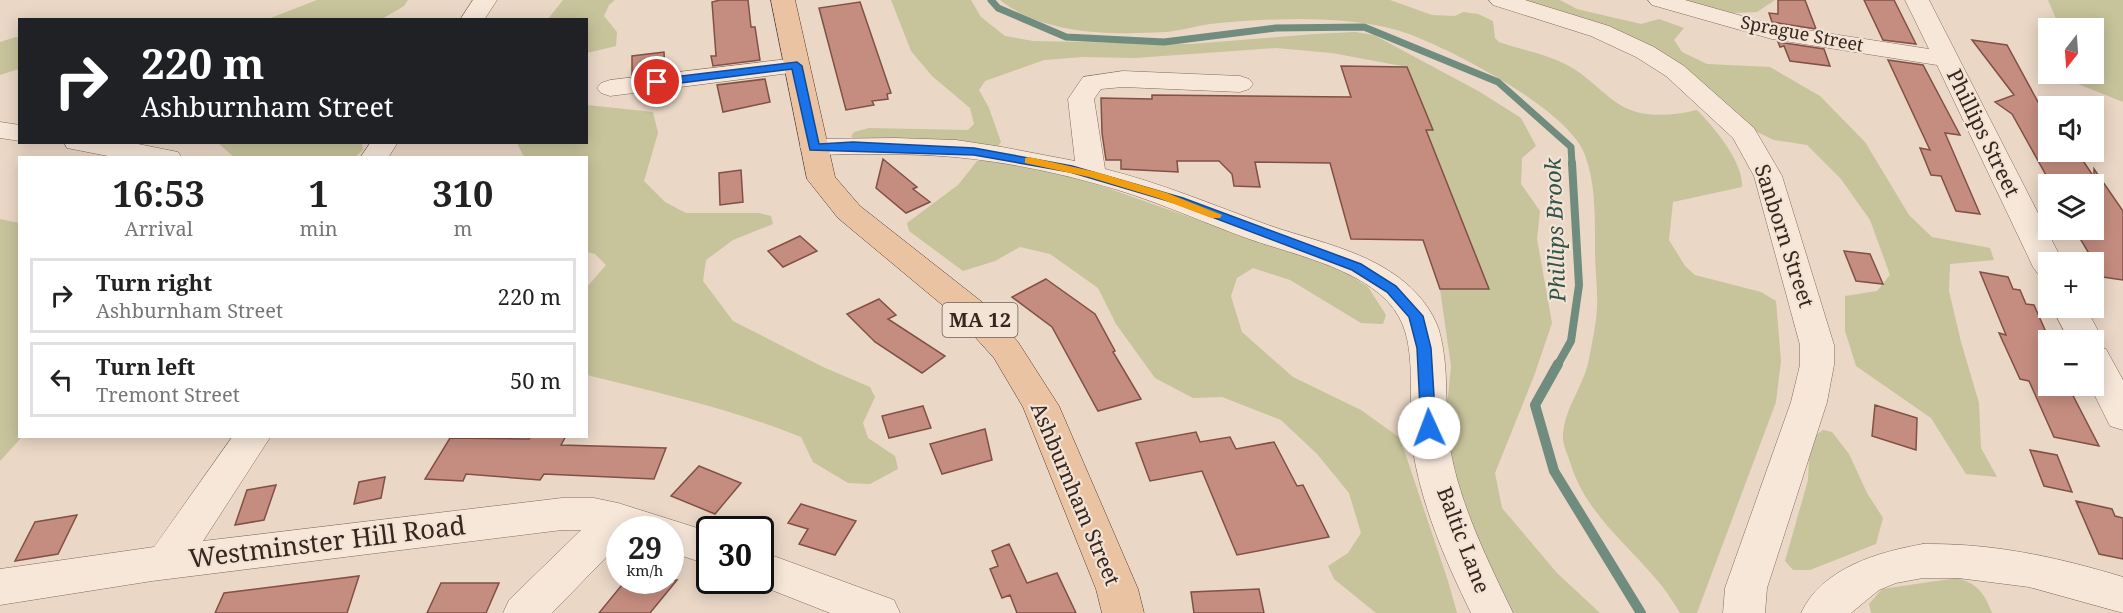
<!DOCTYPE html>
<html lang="en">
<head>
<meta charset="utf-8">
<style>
	:root { --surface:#fff; --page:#f2f2f2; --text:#222; --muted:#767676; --line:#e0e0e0 }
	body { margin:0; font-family:"Noto Serif",serif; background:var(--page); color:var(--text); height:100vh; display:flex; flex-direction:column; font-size:22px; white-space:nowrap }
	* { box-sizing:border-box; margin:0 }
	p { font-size:20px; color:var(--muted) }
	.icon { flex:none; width:33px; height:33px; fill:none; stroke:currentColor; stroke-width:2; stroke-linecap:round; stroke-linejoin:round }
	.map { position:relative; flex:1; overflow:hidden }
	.sheet { position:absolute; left:18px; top:156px; width:570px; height:282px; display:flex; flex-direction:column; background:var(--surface); border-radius:0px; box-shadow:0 3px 15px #0003 }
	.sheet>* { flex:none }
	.top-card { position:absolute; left:18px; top:18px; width:570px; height:126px; border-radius:0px; box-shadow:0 3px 15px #0003; background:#202124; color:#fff; overflow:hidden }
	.needle { width:39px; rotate:197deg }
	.fabs { position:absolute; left:2038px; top:18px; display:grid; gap:12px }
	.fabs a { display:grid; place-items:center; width:66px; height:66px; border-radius:0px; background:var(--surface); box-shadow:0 3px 15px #0003; font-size:30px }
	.speed { position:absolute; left:606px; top:516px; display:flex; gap:12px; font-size:30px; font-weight:700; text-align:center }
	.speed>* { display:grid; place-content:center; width:78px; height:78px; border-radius:50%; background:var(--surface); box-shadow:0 3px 15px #0003; line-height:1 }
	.speed small { font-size:15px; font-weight:400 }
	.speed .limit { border:3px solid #111; border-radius:9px; background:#fff; color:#111 }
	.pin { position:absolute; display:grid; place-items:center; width:51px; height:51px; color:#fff; margin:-26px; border:3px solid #fff; border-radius:50%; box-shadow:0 2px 6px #0007 }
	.me { position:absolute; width:66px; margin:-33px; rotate:358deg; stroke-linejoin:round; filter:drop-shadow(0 0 4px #0008) }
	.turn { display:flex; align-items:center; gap:21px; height:126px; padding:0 24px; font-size:27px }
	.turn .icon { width:78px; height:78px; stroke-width:2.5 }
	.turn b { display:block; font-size:42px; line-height:51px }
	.eta { display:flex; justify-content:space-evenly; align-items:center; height:102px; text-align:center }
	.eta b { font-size:36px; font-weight:700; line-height:42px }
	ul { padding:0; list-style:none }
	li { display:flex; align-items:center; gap:18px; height:75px; margin:0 12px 9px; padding:0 12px; border:3px solid var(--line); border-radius:0px }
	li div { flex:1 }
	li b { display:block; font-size:22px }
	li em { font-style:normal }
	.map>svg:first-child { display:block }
</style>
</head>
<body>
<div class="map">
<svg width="2123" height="613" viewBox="0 0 2123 613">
	<rect width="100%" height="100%" fill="#ead7c6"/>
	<path fill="#c7c39b" d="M317,0H408L404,6L382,19H268Z
		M563,0H615L609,5L604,16L617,32L616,46L587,53L586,20L548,19Z
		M891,0H971L981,17L1005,36L1033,41L1191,44L1315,34L1355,32L1374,35L1480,92L1521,118L1536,146L1522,158L1521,184L1540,211L1537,239L1552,323L1534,376L1495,473L1502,508L1557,573L1600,613H1506L1465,511L1449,453L1446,417L1451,366L1440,289H1488L1417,130H1433L1407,67L1332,53L1276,48L1135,58L1083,57L1044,60L985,81L979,90L989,108L1001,142L997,148L859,140L851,137L854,132L869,128L968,130L974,124L970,108L932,76L911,51Z
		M1000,0H1390L1432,15L1455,16L1463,12L1478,14L1493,21L1495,38L1499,42C1522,50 1547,54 1569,66C1587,76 1600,91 1617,103C1640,119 1671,116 1697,110C1714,127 1744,163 1742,187L1673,202L1669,240L1685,266L1695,275L1761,292L1776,301L1781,361L1776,402L1697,613H1680C1673,602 1666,590 1657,580C1624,541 1585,512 1570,462C1568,455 1564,447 1563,440C1562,410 1584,387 1589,359C1592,343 1596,325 1597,308C1598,289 1595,270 1595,251C1595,219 1596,185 1585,155C1568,109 1454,51 1409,34C1353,14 1269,18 1210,24C1195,26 1180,31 1165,32C1111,35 1044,35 1000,0Z
		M1522,0H1560L1577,9L1641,24L1659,19L1684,28L1674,40L1682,52L1707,64L1770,67L1820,96L1865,142L1909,215L1932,237L1990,248L1994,260L1950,264L1949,291L1961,342L1979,403L1981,448L1997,477L1966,474L1931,418L1856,366L1845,331V296L1877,291L1890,275L1870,220L1841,179L1807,145L1774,140L1753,130L1697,81L1625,33Z
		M1681,0H1775L1757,12L1732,13Z
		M2048,0H2123V102L2073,82L2062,74H2094V28H2060Z
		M16,37L19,38V69L0,75V42Z
		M587,105L653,112L658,133L644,181L665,202L686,213H759L771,216L773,224L733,240L706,260L703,281L733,321L823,367L870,387L875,397L863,423L868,438L895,456L898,469L870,484L848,483L813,462L801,437C732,409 659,393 587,375V287L606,265L595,254L587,252L586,158L524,157L517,143L586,142Z
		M362,143L363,150L355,157L235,158L218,143Z
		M998,158L1076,177L1198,220L1328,261L1368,287L1386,315L1383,324L1361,323L1290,280L1253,268L1237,278L1231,296L1242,332L1293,377L1361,410L1400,438L1448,581L1457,613H1376L1334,579L1328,566L1348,553L1361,533L1349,493L1317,454L1281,420L1222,397L1193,398L1155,378L1116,324L1098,288L1050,254L1020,247L995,261L963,271L909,231L907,223L958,185L977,161Z
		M0,219L19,223L20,436L22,437L0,461Z
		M1823,430L1832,432L1849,454L1867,493L1883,518L1876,544L1810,570H1793L1785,561L1808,480L1810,439Z
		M1957,578C1977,583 1985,594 1992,613H1871L1869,604L1882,589Z"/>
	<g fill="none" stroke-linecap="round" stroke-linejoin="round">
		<path stroke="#6f8c7e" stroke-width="7" d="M991,0L998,8L1066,37L1164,42L1276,28L1364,27L1498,82L1571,147L1572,164"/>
		<path stroke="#6f8c7e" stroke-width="8" d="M1557,366L1571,341L1579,285L1572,163"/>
		<path stroke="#6f8c7e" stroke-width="10" d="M1558,364L1535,405L1554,471L1641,613"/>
	</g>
	<path fill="#c58d80" stroke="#815046" stroke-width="1.5" d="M720,0H748L751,27H755L760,60L713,66L711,56H716L712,2Z
		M1778,0H1805L1816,29L1772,22L1769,13L1778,14Z
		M1864,0H1894L1916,44L1883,40Z
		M860,2L891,93L887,94L888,99L872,101L874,105L846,110L819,8Z
		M1972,40L2007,45L2038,102L2049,103V152H2077L2094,177V169L2123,211V280L2103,277L2075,230H2094V184H2051L2012,114L1995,102L2014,95Z
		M1778,42L1824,49L1830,66L1790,61L1784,46L1780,47Z
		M664,52L665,71L632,75V56Z
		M1888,60L1923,65L1960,135L1945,133L1980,214L1956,211L1941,176L1931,175L1920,148L1930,150Z
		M1341,66L1407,67L1433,130H1426L1489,289H1440L1423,240L1351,239L1330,163L1255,162L1260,187L1234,186L1232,174L1219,161H1177L1178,172L1121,169V160H1106L1102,133L1101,98L1152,99V95L1351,97Z
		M765,79L770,102L723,112L717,85Z
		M883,159L917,187L913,189L930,202L906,213L876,188Z
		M741,170L743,202L720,205L719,173Z
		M800,236L817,251L783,267L768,251Z
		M1844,251L1870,254L1883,284L1856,281Z
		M1980,272L2008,277L2013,289L2020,290L2026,304L2034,305L2049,339V386H2068L2099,446L2054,437L2029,381L2020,379L1999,333L2006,335Z
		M1046,279L1095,314L1115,351L1113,352L1141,399L1098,411L1052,327L1012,297Z
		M879,299L896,315L888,319L945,356L922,373L875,342L847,314Z
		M1875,405L1917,418L1916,450L1872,436Z
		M923,406L931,428L889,438L882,416Z
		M985,429L992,460L942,474L930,444Z
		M1196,432L1200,442L1230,437L1236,449L1274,442L1297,486L1303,485L1329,537L1237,555L1202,471L1150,481L1136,443Z
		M531,436H566L561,445L666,448L654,479L544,474L540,480L466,474L463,481L425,479L450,438L529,439Z
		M2030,450L2057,455L2072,492L2044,486Z
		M699,466L741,483L715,514L671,496Z
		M385,477L381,498L354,504L359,482Z
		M276,485L264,520L235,525L247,490Z
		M2076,501L2112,509L2115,516L2123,518V559L2099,554Z
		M801,504L856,521L835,555L799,544L808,529L788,523Z
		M77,515L58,554L15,561L35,522Z
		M1009,544L1027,583L1057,573L1076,613H1017L1010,595L1002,598L990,569L998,566L992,551Z
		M359,576L347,613H215L224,593Z
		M626,580H677L650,613H599Z
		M441,583H499L486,613H427Z
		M1259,589L1264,613H1194L1191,592Z"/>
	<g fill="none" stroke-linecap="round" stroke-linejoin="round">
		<g stroke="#84695e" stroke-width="1">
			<path id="minor" d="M473,0H497L484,20H460Z
				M1489,0H1525L1609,26L1654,47L1684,66L1754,128L1782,176L1834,345V365L1827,402L1767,588L1765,613H1723L1725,588L1791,402L1800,365V345L1754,176L1733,138L1666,76L1636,57L1591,36L1493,5Z
				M1648,0H1685L1774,25L1929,49L1905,0H1929L2063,262H2049V277L2038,274L2033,267L1937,65L1772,39L1652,5Z
				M797,58L806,61L810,66L806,71L610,96L601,93L597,88L601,83L610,80Z
				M1123,71L1240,76L1249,79L1253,84L1249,89L1240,92L1123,87L1101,89L1094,99L1105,169C1161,183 1213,205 1268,225C1311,240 1360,249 1398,277C1416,290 1432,309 1439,330C1450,368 1444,409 1450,448C1460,505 1488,561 1513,613H1471C1446,562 1422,507 1413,451C1406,411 1419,353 1399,317C1374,271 1295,255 1249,239C1205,223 1163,204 1118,190C1065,174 1009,162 954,157C907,153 861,154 814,155L804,153L800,147L804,141L814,139L895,138L956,140L1002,147L1075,161L1068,99L1083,77Z
				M0,122L20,125V141L0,138Z
				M64,142H128L178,152L182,158H118L67,148Z
				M371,142H398L388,158H360Z
				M2052,308H2086L2103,340L2099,347L2106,349L2123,380V430L2110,426L2090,386H2094V340H2069Z
				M233,436H271L203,541L562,498H594L618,503L710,532V565L670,552V530H620V543L552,613H503L509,600L581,530H562L152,581L0,605V569L154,547Z
				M1923,544C1993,543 2057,557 2123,577V613L2029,587L1958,578H1923L1896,583L1879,590L1851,613H1801C1822,568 1878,552 1923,544Z
				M760,551L894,600L900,613H830L746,580H760Z"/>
		</g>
		<g stroke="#523931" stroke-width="1">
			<path id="major" d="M771,0H795L835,177L860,206L982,302L1018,342L1059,406L1138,589L1144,613H1102L1096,589L1023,407L994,358L958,318L838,218L807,179Z"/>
		</g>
		<use href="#minor" fill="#f6e7d9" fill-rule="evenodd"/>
		<use href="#major" fill="#eac3a2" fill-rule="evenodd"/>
	</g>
	<path fill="#1a73e8" stroke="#114b97" stroke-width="1.5" d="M797,62L802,66L819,144L853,142L974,148L1072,166L1183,198L1361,264L1396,286L1423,316L1431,348L1436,428L1434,432H1423L1421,428L1417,348L1409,317L1387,292L1352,270L1175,203L1070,172L974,155L810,150L792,69L657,86L652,82L657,79Z"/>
	<path fill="#f59e0b" d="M1029,157L1096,172L1167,193L1222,215L1220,218H1212L1158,198L1089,177L1025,163V158Z"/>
	<g text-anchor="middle" stroke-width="4.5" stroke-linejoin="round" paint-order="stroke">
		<g font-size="18" fill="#352620" stroke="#f2e3d5">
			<text transform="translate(1802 34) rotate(11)" y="6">Sprague Street</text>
		</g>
		<rect fill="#f2e3d5" stroke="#6e5f56" stroke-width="1.5" x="942.5" y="303" width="75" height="34" rx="4.5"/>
		<g font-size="20" font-weight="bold" fill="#352620">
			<text x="980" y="327">MA 12</text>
		</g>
		<g font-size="21" fill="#352620" stroke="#f2e3d5">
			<text transform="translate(1983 133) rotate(64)" y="7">Phillips Street</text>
			<text transform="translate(1784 236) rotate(72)" y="7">Sanborn Street</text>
			<text transform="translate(1075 494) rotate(67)" y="7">Ashburnham Street</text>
			<text transform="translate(1463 540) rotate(69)" y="7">Baltic Lane</text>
		</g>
		<g font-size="22" font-style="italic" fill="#31544a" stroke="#f2e3d5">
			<text transform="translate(1555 230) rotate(-92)" y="8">Phillips Brook</text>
		</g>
		<g font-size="26" fill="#352620" stroke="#f2e3d5">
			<text transform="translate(327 542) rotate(-7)" y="9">Westminster Hill Road</text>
		</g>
	</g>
</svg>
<div class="fabs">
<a><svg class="needle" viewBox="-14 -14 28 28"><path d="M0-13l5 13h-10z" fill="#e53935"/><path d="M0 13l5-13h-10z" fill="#767676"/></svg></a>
<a><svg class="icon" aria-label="sound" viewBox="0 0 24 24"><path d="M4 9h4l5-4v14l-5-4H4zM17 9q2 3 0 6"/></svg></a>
<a><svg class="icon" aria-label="layers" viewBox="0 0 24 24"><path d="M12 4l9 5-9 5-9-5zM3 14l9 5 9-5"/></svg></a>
<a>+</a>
<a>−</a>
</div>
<div class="speed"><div>29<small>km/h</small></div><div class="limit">30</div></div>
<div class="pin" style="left:657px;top:82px;background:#d93025"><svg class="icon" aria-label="arrive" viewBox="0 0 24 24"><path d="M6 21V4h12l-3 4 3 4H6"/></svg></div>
<svg class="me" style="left:1429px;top:428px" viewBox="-20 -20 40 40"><circle r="19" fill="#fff"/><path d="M0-13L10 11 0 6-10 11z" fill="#1a73e8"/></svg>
<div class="top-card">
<div class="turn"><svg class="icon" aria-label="right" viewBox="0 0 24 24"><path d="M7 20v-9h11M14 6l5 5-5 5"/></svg><div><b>220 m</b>Ashburnham Street</div></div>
</div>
<section class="sheet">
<div class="eta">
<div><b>16:53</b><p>Arrival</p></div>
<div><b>1</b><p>min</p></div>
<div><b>310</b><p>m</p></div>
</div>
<ul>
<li><svg class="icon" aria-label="right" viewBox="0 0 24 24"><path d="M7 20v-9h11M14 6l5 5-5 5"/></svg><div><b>Turn right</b><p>Ashburnham Street</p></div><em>220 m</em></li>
<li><svg class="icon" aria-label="left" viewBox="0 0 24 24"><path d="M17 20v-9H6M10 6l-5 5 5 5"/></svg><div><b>Turn left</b><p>Tremont Street</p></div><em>50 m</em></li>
</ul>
</section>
</div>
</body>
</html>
